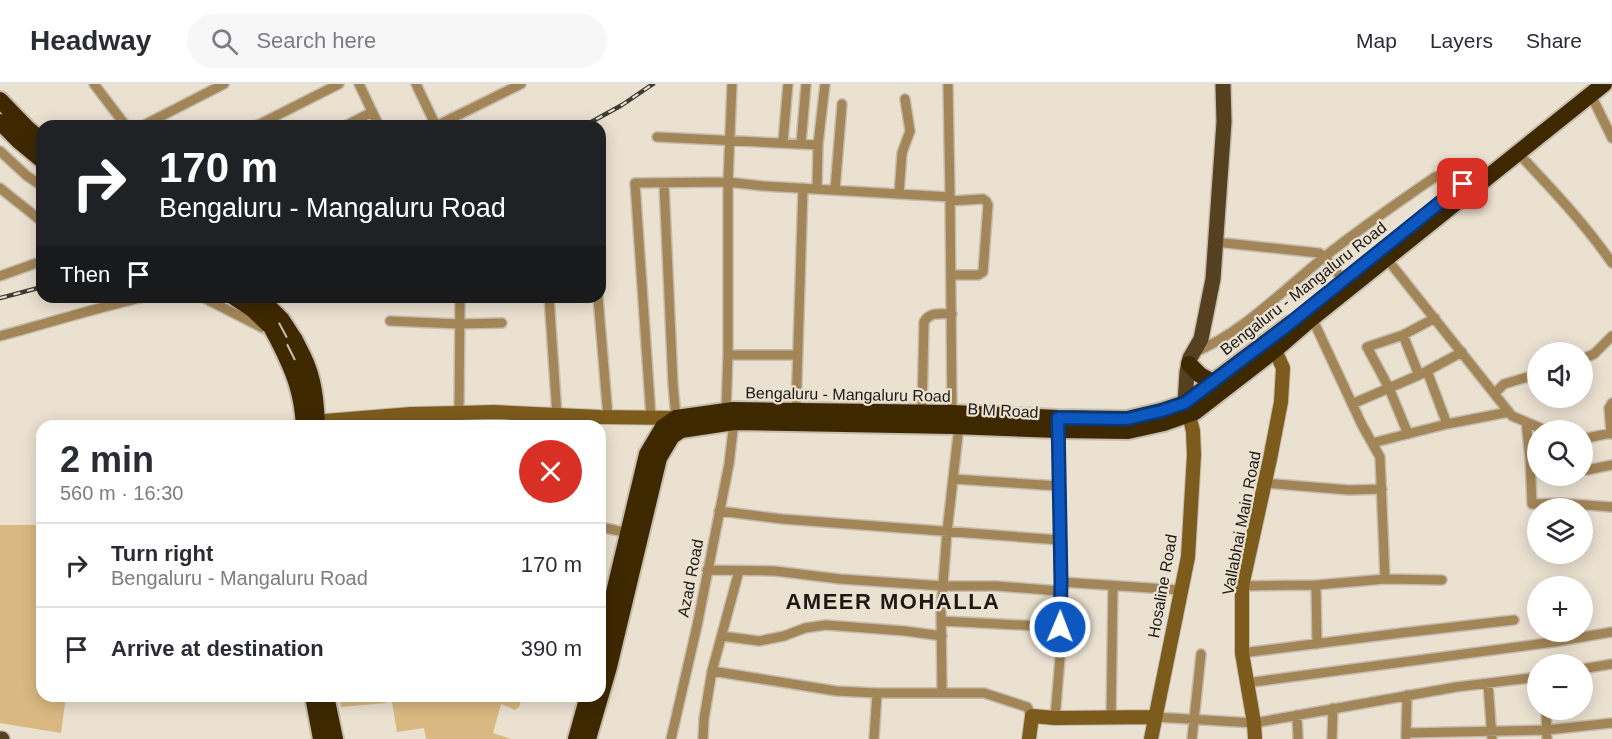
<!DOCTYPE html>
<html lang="en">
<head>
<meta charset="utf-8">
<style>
	:root { --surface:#fff; --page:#f7f7f7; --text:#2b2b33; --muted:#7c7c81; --line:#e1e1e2 }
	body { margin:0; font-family:Arial,sans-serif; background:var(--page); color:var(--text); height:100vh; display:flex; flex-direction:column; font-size:22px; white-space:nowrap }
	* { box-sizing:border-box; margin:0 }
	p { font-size:20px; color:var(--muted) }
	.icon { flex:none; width:33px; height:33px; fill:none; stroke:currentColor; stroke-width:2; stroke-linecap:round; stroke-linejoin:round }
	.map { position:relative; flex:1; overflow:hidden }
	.panel { position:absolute; left:36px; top:336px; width:570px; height:282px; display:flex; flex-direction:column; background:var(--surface); border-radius:18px; box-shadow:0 3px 15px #0003 }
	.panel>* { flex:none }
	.banner { position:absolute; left:36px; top:36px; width:570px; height:183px; border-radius:18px; box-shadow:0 3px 15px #0003; background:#202124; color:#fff; overflow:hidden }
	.tools { position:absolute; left:1527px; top:258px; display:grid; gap:12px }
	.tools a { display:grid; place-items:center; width:66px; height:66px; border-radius:50%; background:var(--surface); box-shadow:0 3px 15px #0003; font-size:30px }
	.pin { position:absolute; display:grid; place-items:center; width:51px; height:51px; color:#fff; margin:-26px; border-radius:12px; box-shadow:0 3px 9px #0006 }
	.me { position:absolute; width:66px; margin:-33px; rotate:1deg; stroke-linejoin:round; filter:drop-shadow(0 0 4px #0008) }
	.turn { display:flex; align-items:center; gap:21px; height:126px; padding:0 24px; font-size:27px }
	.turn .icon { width:78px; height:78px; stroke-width:2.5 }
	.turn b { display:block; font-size:42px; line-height:51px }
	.then { display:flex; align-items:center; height:57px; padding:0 24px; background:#0003; gap:12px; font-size:22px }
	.round { display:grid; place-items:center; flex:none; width:63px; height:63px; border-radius:32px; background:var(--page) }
	.headline { display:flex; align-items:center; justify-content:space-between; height:102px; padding:0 24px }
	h1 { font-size:36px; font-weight:700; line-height:45px }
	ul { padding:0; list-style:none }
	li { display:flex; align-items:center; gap:18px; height:84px; padding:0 24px; border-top:2px solid var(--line) }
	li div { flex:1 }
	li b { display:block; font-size:22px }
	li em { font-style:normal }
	header { display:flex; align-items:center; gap:36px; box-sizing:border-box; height:84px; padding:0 30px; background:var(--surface); border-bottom:2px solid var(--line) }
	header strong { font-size:28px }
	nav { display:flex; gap:33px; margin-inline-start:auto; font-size:21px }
	.search { width:420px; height:54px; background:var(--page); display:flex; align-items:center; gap:15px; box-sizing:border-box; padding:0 21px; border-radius:33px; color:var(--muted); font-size:22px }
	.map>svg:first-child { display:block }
</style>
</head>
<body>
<header>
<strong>Headway</strong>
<div class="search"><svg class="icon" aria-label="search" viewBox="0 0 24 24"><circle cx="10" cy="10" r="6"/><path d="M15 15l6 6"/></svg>Search here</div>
<nav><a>Map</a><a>Layers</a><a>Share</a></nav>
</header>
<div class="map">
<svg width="1612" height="655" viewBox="0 0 1612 655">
	<rect width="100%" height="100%" fill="#ebe1d1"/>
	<path fill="#dab881" d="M0,441H42V612H66L61,649L0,639Z
		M340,612H386V619L341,623Z
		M391,612H523L519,623L515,626L501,620L493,649L511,655H426L424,644L397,648Z"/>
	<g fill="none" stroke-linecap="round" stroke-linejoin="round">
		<g stroke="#c6bdaf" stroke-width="12">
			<path id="street" d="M94,0L126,42
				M359,0L379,42
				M416,0L436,42L521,0
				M948,0L950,113
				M1591,11L1612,54
				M142,42L224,0
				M256,42L339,0
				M345,42L372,28
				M657,53L818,61
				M783,58L788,0
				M801,60L806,0
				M0,67L27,92L42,102
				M1518,69C1551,104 1585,140 1612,179
				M664,99L673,300L676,334
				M0,104L35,132L42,138
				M817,105L818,61L825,0
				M835,106L842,20
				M899,110L902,69L910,47L905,15
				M950,117L983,115L986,117L988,121L983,188L978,191H951
				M1215,158L1319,169L1325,173L1343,196
				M1387,175L1512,332L1545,346
				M0,192L42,177
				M202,213L267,246
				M549,213L557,331
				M598,213L608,333
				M1312,234L1362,341L1380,373L1385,495L1316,501L1317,560
				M390,237L459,240L502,239
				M1403,251L1367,263L1389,304L1408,350
				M0,252C48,239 96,224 144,213
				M1193,269C1242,249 1282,207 1323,174C1359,145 1397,119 1435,93C1446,88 1453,94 1463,100
				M728,271H797
				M1582,275L1594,270L1612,252
				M1427,287L1462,268
				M1495,309L1504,300L1538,290
				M1352,320L1419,291L1403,251L1435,234
				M726,327L728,271V98L732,0
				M796,327L803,104
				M459,329L460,213
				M922,329L924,238C930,227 941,230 952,230
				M651,334L635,99L728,98L763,102L950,113L952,329
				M1526,338L1530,374L1532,420L1560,419L1612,423
				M1447,340L1509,328
				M410,342L411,330
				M1611,350L1609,324L1612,319
				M1582,355L1612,349
				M1372,359L1447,340L1427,287L1419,291
				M1587,386L1612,381
				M953,395L1059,402
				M1265,399L1349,406L1382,405
				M719,427L782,435L1060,456
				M600,443L629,449
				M707,486L775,487L840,495L943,502H997L1061,507
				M1385,495L1442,496
				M1061,498L1181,506
				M1242,502L1316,501
				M941,537L1060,543
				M722,552L759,557L784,552L805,544L826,541L905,547L942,552
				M1242,569L1401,549L1514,536
				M1582,585L1612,580
				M712,587L739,487
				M1246,599L1554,558L1612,548
				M1488,599L1492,655
				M942,609L941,527L947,448L959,342
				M1546,626L1547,655
				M1297,631L1298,655
				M1155,633L1254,639L1456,603L1538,593
				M1055,634L1060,574L1061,498L1058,346
				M1111,634L1113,502
				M1406,649L1547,646L1612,639
				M1406,653L1407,611
				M671,655L697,542L729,380L734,338
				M703,655L704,635L712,587L836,607L877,609H984L1027,623L1032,632
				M874,655L877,609
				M1192,655L1201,570
				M1332,655L1333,624"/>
		</g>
		<g stroke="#c6bdaf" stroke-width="16">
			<path id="secondary" d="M325,337L411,330L459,329L494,328L600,333L676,334
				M1029,655L1032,632L1055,634L1155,633
				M1151,655L1188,473L1194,371L1193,347L1189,331
				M1255,655L1254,639L1242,569V502L1270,375L1281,318L1283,284L1275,266"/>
		</g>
		<g stroke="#c6bdaf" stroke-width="18">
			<path id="primary" d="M1188,328L1185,319L1187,288L1190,274L1201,255L1213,195L1224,38L1223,0
				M0,655H2"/>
		</g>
		<g stroke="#c6bdaf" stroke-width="20">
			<path id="highway" d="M0,16L27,44L42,57
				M0,38L19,57L42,76
				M234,213L252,225L271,243
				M259,213L282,236L295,256
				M279,258C294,288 302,308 304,342
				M303,272C314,294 316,317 317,342
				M1189,280L1200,291L1213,298
				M600,567L647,370L663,343L676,334L733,326L952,329L1058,334L1127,335L1161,327L1185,319L1290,240
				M313,612L321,655
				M326,612L335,655
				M576,655L588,612
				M588,655L609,583L659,374L672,352L681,346L734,338L952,342L1058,346L1128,347L1164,339L1195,328L1275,266L1312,234L1604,0"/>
		</g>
		<use href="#street" stroke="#a38657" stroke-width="9"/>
		<use href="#secondary" stroke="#7c5b1d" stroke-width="14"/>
		<use href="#primary" stroke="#554120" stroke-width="15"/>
		<use href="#highway" stroke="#3e2800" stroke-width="16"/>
		<g stroke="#403c34" stroke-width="4.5">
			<path id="rail" d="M584,42L622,21L653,0
				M0,214L42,203"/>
		</g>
		<use href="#rail" stroke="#ebe1d1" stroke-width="2" stroke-dasharray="7" stroke-linecap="butt"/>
		<g stroke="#c6bdaf" stroke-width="20" stroke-linecap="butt">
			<path id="highway-bridge" d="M271,243L279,258
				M295,256L303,272"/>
		</g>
		<use href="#highway-bridge" stroke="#3e2800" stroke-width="16"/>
	</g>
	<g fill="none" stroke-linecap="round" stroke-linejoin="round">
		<g stroke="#08397d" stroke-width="15">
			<path id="route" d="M1060,543L1061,498L1058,334L1127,335L1161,327L1185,319L1284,244L1463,100"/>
		</g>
		<use href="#route" stroke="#0d57c1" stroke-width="10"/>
	</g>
	<g text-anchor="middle" stroke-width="4.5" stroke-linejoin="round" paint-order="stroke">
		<g font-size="16" fill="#1d1a14" stroke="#ebe1d1">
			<text transform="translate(1303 204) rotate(-38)" y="6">Bengaluru - Mangaluru Road</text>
			<text transform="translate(848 310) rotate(1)" y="6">Bengaluru - Mangaluru Road</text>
			<text transform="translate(1003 326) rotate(3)" y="6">B M Road</text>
			<text transform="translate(1241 439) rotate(-79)" y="6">Vallabhai Main Road</text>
			<text transform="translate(690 494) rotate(-79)" y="6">Azad Road</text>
			<text transform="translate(1162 502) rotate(-80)" y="6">Hosaline Road</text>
		</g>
		<g font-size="22" font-weight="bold" letter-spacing="1.5" fill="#1d1a14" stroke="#ebe1d1">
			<text x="893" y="525">AMEER MOHALLA</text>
		</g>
	</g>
</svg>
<div class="tools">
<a><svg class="icon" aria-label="sound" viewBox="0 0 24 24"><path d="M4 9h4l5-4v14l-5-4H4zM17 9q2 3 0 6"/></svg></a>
<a><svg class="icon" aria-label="search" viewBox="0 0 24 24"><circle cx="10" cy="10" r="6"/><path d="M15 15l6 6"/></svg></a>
<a><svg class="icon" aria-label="layers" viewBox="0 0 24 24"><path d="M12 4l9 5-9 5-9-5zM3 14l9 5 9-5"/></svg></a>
<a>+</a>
<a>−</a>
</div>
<div class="pin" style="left:1463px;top:100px;background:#d93025"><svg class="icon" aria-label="arrive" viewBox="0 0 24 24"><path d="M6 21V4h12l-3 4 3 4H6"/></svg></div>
<svg class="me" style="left:1060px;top:543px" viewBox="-20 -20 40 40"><circle r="17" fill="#0d57c1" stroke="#fff" stroke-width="3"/><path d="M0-11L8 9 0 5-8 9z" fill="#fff"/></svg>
<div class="banner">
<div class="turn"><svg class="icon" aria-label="right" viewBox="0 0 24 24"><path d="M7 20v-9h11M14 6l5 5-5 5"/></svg><div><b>170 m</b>Bengaluru - Mangaluru Road</div></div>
<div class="then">Then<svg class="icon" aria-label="arrive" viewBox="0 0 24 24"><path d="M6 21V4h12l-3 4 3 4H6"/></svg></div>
</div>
<section class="panel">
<div class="headline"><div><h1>2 min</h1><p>560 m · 16:30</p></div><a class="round" style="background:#d93025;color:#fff"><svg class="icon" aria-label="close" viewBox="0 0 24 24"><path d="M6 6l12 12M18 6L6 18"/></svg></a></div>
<ul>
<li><svg class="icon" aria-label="right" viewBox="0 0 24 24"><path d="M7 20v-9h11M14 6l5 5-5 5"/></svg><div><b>Turn right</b><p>Bengaluru - Mangaluru Road</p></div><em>170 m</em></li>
<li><svg class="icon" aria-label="arrive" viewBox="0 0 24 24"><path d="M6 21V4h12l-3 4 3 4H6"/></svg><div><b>Arrive at destination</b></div><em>390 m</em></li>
</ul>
</section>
</div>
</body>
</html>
